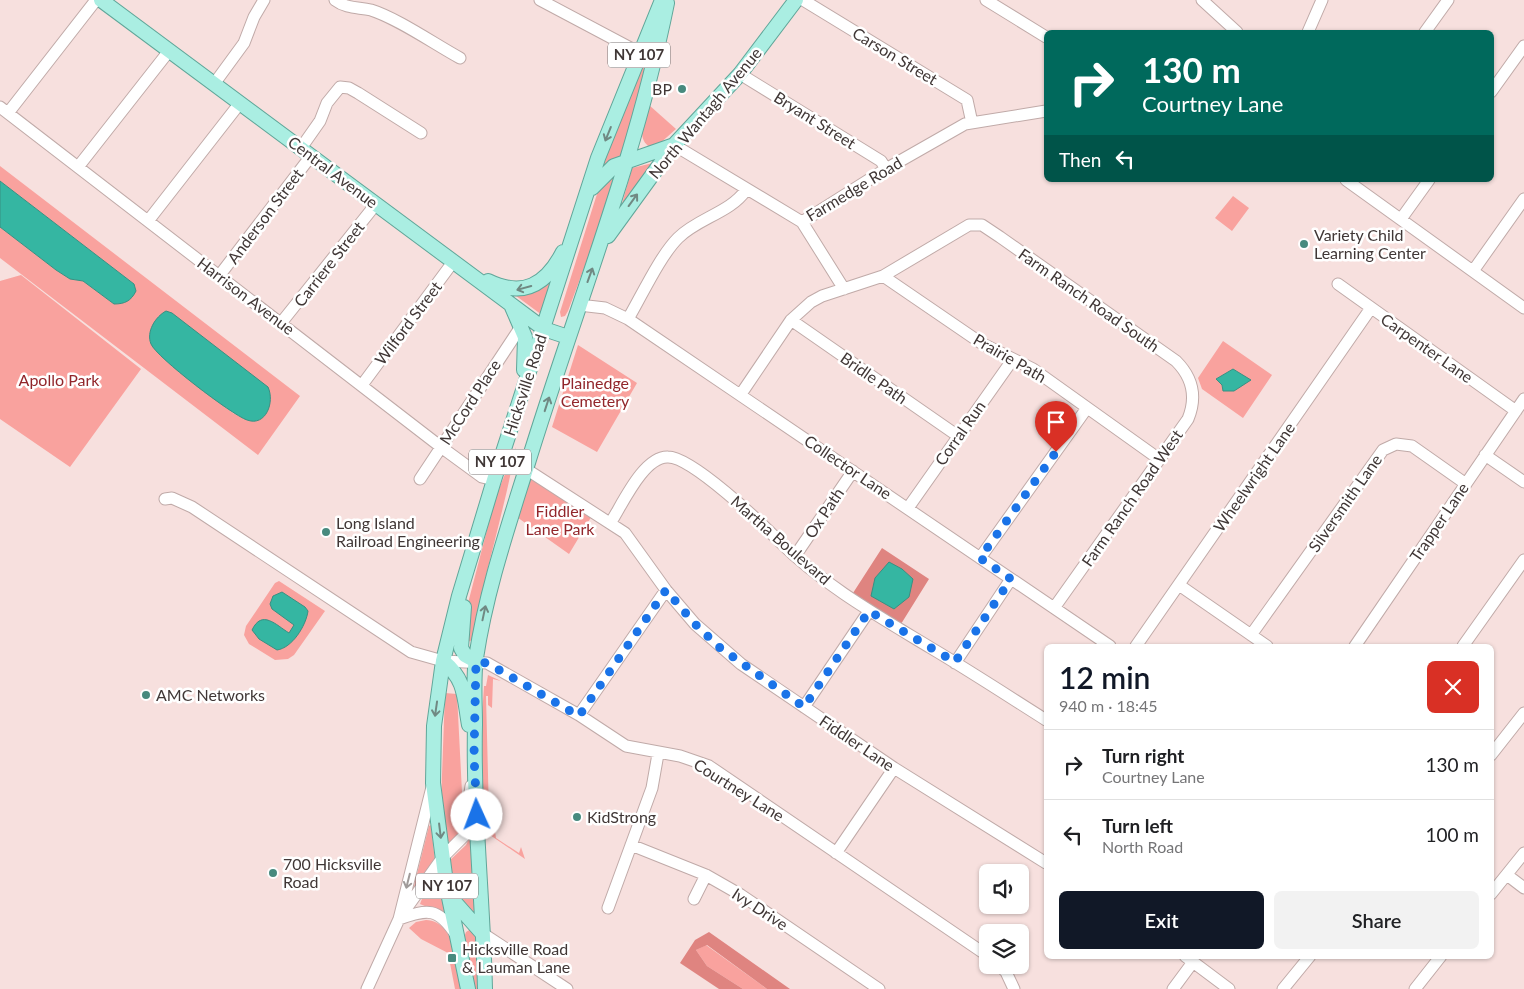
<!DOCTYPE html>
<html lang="en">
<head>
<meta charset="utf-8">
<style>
	:root { --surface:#fff; --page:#f2f2f2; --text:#202124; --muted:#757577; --line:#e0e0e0; --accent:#111827 }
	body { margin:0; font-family:Lato,sans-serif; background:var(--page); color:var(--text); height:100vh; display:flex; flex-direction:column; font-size:19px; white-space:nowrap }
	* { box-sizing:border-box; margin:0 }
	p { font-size:16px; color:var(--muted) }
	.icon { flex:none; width:28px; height:28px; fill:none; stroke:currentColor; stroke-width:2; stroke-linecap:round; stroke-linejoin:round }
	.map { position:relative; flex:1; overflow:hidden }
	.sheet { position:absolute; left:1044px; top:644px; width:450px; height:315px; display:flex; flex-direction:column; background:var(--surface); border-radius:8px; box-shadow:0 1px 4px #0004 }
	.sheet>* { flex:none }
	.hud { position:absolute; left:1044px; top:30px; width:450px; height:152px; border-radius:8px; box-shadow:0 1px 4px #0004; background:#00695c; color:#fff; overflow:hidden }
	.buttons { position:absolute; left:979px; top:864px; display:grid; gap:10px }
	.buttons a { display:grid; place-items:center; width:50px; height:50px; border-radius:8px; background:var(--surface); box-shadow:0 1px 4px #0004; font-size:25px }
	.pin { position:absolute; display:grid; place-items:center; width:42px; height:42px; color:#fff; margin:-51px -21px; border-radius:50% 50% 50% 0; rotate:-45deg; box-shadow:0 0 5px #0007 }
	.pin .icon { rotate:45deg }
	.me { position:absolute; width:55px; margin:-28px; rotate:358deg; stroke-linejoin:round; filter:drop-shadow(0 0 4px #0008) }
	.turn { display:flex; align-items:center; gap:18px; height:105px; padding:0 15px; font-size:22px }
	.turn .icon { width:65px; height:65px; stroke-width:2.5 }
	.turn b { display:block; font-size:35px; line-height:42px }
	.then { display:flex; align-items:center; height:48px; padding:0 15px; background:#0003; gap:10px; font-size:19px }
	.round { display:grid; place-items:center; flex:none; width:52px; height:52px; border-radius:8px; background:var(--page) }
	.head { display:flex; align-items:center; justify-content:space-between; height:85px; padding:0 15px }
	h1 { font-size:30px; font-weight:600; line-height:38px; color:var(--accent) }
	.cta { display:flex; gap:10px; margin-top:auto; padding:10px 15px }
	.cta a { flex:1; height:58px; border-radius:8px; background:var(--accent); color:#fff; font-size:20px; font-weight:600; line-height:58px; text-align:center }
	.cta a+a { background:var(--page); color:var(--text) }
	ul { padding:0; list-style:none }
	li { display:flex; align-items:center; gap:15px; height:70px; padding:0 15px; border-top:1px solid var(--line) }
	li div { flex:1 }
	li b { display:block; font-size:19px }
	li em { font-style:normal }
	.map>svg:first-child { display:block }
</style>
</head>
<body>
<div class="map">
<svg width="1524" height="989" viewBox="0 0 1524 989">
	<rect width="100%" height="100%" fill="#f7e0de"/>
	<path fill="#f9a29e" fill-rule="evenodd" d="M655,40L623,157L602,167V159L640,67Z
		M649,105L676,129L657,146L650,147C635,138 645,118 649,105Z
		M653,163L620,211L632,168Z
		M0,166L300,396L258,455L0,258V227L56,270L70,279L83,281L114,304L136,291L134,284L0,181ZM162,358L249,421L233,413Z
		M616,173L605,212L568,311L565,316L561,317L560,312L596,197L599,189Z
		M1233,196L1249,208L1232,231L1215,218Z
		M21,275L141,369L70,467L0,419V281Z
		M551,278L542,315L508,290Z
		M1223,341L1272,375L1243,418L1202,389L1198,378ZM1233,369L1238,372L1244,384L1223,390L1222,385L1216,379Z
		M578,345L637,383L597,452L552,427Z
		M516,447C504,512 484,575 472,640L468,642L467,607L495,499Z
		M527,474L593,514L569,554L514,515Z
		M279,581L325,611L294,655L288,659L275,660L249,644L244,635L246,626L275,583Z
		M488,675L501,681L493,679L492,708L488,705V696H486L489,814L495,816H489L483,812L481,731L484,686H486Z
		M445,693L457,694L463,812L460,835L451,843L446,840L441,802Z
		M431,825L435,861L424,874L412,894L429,826Z
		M490,829L495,831L496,838L519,853L521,847L525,859L487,833Z
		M472,833L476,915L473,916L458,901L448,862L466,845Z
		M438,873L446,912L444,914L420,904L426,888Z
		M426,920C457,922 456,965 461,989H455L448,953L421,939L409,928L416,922Z
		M471,929L476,933L480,989H473L463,940L466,932Z
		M706,945L767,989H743L707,966L696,950Z"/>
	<path fill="#df8480" d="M882,548L929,579L901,624L853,593Z
		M709,932L790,989H767L707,945L696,950L707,966L743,989H719L680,963L695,940Z"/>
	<path fill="#35b6a2" stroke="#389082" d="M0,181L134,284L136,291C131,301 125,304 114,304L83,281L70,279L56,270L0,227Z
		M166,311L172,313L268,387C275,402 266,427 247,420C232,415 156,357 151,344C146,332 155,317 166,311Z
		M1233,369L1251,380L1234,391H1223L1222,385L1216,379Z
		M889,562L902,569L913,579L909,597L894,609L871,596L875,578Z
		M282,592L305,607L308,611C306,626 292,648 277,650L259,639L252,630C262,609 276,625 289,633L294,625L272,609L270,604L273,596Z"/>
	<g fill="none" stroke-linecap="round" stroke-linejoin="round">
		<g stroke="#c0aaa8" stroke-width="13">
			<path id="minor" d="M335,0C347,9 358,7 371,10C397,18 436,45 460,58
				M540,0L640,53
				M803,0L967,100L972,123
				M986,0L1046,37
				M1202,0L1237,32
				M1308,32L1322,0
				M1425,32L1448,0
				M740,74L881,161L886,169
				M214,84L244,43L254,17L264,0
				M1491,92L1524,46
				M0,107L441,447L482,477L494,480
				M8,113L96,0
				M674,145L802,222L886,169L965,124L1046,111
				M301,148L320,121L327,103L340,87L349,88L358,93L421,133
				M78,167L169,51
				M1346,180L1524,308
				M1401,219L1429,180
				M148,221L240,103
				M802,222L844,289
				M1473,271L1524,199
				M219,276L311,156
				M883,276L981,343L1033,369L1159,459
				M1338,284L1516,411
				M579,305L605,308L628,319L1110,646
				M628,319C642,295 660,256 678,238C698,218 730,213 746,190
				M791,320L958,436
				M281,323L376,204
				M362,385L453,262
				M741,394L791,320L811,302L822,296L883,276L969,225H982L1000,237L1176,361C1193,378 1197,397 1188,419L1054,608
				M1485,455L1524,482
				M526,469L625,533L666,590L695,624L741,664L894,768L1046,863
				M420,479L522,325
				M165,499L172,498L192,507L411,652L443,661L487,663L579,715L626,746L680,756L709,766L988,956
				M908,508L1013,359
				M611,522C623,503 644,456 668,457C692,457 761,523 779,541C823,585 878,616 931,648C970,671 1008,696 1046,720
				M795,556L853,471
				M980,558L1087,408
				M1179,585L1267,646
				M1251,635L1383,450L1396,444L1412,446L1466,484
				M1136,646L1371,308
				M1355,646L1524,399
				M1463,646L1524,560
				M955,663L1011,579
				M804,707L869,611
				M579,715L666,590
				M1491,755L1524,713
				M631,845L706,875L741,895L879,989
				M836,853L894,768
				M1507,875L1524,888
				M1491,894L1524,853
				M694,899L706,875
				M608,908L652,788L658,754
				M403,913L443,857L464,836L471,786
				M399,919C428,909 438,907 456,935
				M482,933L567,989
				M1185,956L1229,989
				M999,965L1006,972L1014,989
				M367,989L399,919L432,787
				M1173,989L1193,962
				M1283,989L1310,956
				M1415,989L1441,956"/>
		</g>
		<g stroke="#60a699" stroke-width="16">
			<path id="major" d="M101,0L544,329L568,337
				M592,188L614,166L674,145
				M608,236L674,145L740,74L796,0
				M488,281C523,298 546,285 563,252
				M512,307L525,337L524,370
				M464,607L461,648L465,655L476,661
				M443,661C466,680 464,697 469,725
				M451,898L482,933
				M468,989L446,883L433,783L434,726L443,661L459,596L494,480L598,158L662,0
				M485,989C483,901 473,813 475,724C475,703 473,679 476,658C486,592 507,530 527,466C574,312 635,162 667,3"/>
		</g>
		<use href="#minor" stroke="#fff" stroke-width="11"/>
		<use href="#major" stroke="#aaeee2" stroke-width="14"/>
	</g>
	<defs><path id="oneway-shaft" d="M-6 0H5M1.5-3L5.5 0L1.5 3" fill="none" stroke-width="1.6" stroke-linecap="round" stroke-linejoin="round" transform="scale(1.25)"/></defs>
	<g stroke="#708983">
		<use href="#oneway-shaft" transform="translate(608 134) rotate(112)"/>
		<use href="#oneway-shaft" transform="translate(633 200) rotate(-54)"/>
		<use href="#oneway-shaft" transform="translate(590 275) rotate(-70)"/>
		<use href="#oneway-shaft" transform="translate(524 288) rotate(165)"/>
		<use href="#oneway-shaft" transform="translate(547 404) rotate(-72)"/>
		<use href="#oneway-shaft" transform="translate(484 613) rotate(-78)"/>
		<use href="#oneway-shaft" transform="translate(436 709) rotate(98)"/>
		<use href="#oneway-shaft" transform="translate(440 831) rotate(83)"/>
	</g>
	<use stroke="#a09b9a" href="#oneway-shaft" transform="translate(408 881) rotate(104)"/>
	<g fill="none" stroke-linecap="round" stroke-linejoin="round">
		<path stroke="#1a73e8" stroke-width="9" stroke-dasharray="0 16.2" d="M477,815L474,756L476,662L487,663L579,716L666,590L695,624L719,647L804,707L869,611L955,662L1011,579L980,558L1056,452"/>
	</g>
	<g fill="#478a7e" stroke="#fff" stroke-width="2">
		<circle cx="682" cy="89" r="5"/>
		<circle cx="1304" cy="244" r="5"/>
		<circle cx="326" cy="532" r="5"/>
		<circle cx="146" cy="695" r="5"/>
		<circle cx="577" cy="817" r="5"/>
		<circle cx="273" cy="873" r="5"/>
		<rect x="447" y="953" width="10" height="10" rx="2.5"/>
	</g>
	<g text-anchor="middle" stroke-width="5" stroke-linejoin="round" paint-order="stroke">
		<g fill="#fff" stroke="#797372" stroke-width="1">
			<rect x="608" y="42.5" width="62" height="25" rx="4"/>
			<rect x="469" y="449.5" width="62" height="25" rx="4"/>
			<rect x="416" y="873.5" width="62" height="25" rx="4"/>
		</g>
		<g font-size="15" font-weight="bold" fill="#403736">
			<text x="639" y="60">NY 107</text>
			<text x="500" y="467">NY 107</text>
			<text x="447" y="891">NY 107</text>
		</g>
		<g font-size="16" fill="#403736" stroke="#fff">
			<text transform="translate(895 56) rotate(31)" y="6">Carson Street</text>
			<text transform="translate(705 113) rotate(-50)" y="6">North Wantagh Avenue</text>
			<text transform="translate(815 120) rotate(32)" y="6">Bryant Street</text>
			<text transform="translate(333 172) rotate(37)" y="6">Central Avenue</text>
			<text transform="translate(854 189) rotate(-31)" y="6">Farmedge Road</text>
			<text transform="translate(265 216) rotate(-53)" y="6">Anderson Street</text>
			<text transform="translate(329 264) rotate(-52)" y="6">Carriere Street</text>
			<text transform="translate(246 296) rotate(37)" y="6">Harrison Avenue</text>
			<text transform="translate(1089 300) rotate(35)" y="6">Farm Ranch Road South</text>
			<text transform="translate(408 323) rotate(-53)" y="6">Wilford Street</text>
			<text transform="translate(1427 348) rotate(35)" y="6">Carpenter Lane</text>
			<text transform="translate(1010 358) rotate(30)" y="6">Prairie Path</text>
			<text transform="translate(874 378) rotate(35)" y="6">Bridle Path</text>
			<text transform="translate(525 385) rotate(-72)" y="6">Hicksville Road</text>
			<text transform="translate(470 402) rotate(-57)" y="6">McCord Place</text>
			<text transform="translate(960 433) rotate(-55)" y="6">Corral Run</text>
			<text transform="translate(848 467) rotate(34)" y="6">Collector Lane</text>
			<text transform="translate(1254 477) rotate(-55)" y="6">Wheelwright Lane</text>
			<text transform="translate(1132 498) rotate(-55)" y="6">Farm Ranch Road West</text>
			<text transform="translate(1345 503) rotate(-55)" y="6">Silversmith Lane</text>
			<text transform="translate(824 513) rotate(-56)" y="6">Ox Path</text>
			<text transform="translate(1439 522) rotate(-56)" y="6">Trapper Lane</text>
			<text transform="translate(781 540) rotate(41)" y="6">Martha Boulevard</text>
			<text transform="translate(857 743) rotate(34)" y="6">Fiddler Lane</text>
			<text transform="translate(739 790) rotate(32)" y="6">Courtney Lane</text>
			<text transform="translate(760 909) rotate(33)" y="6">Ivy Drive</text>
		</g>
		<g font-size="16" fill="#403736" stroke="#fff" text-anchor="start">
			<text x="672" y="95" text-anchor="end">BP</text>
			<text x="1314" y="241">Variety Child<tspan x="1314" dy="18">Learning Center</tspan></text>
			<text x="336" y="529">Long Island<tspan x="336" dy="18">Railroad Engineering</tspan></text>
			<text x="156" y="701">AMC Networks</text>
			<text x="587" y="823">KidStrong</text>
			<text x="283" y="870">700 Hicksville<tspan x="283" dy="18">Road</tspan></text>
			<text x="462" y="955">Hicksville Road<tspan x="462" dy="18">&amp; Lauman Lane</tspan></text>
		</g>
		<g font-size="16" fill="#92262b" stroke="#fff">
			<text x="59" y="386">Apollo Park</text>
			<text x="595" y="389">Plainedge<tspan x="595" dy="18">Cemetery</tspan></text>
			<text x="560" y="517">Fiddler<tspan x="560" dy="18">Lane Park</tspan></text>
		</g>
	</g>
</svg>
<div class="buttons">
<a><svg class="icon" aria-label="sound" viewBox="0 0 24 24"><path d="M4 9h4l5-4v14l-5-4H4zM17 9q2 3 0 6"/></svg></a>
<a><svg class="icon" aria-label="layers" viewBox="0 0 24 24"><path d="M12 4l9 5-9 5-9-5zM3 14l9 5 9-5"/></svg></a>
</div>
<div class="pin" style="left:1056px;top:452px;background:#d93025"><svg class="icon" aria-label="arrive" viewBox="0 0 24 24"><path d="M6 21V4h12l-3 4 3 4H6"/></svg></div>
<svg class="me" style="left:477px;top:815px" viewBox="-20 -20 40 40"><circle r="19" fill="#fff"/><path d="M0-13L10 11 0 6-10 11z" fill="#1a73e8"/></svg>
<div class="hud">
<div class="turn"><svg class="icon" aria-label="right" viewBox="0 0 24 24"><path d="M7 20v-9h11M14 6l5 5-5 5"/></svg><div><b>130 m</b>Courtney Lane</div></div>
<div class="then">Then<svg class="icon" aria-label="left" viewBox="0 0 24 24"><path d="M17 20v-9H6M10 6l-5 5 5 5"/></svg></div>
</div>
<section class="sheet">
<div class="head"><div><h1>12 min</h1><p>940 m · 18:45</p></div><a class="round" style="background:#d93025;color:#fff"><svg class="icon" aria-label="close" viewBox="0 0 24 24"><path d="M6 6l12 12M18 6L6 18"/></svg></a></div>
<ul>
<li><svg class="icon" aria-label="right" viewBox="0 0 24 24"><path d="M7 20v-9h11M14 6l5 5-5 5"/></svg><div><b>Turn right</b><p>Courtney Lane</p></div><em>130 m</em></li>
<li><svg class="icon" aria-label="left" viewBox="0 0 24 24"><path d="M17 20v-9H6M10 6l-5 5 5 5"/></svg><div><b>Turn left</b><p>North Road</p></div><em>100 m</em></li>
</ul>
<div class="cta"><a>Exit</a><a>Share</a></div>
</section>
</div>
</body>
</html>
